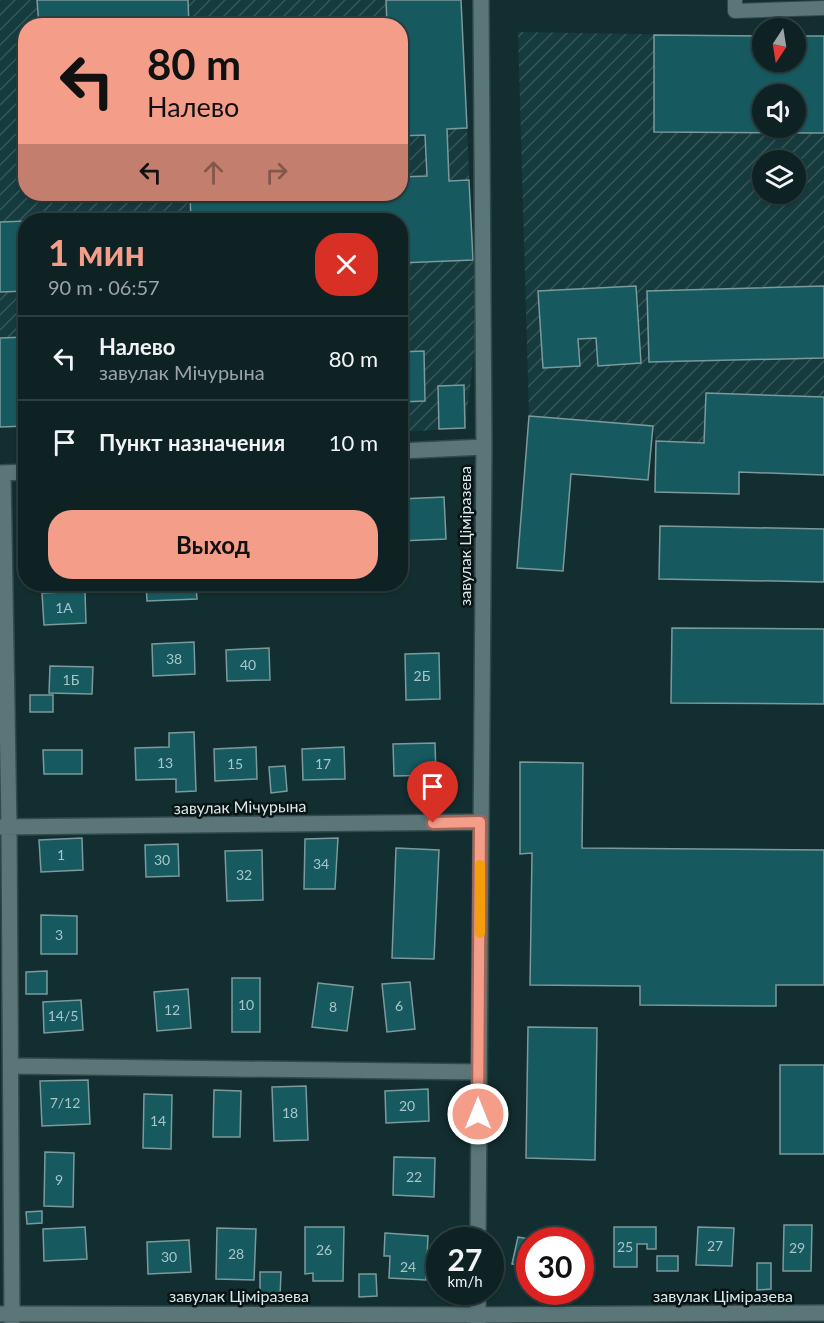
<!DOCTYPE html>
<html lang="ru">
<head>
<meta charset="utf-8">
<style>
	:root { --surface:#0e2224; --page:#172a2c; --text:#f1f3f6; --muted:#9ba4a6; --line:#2e3f41; --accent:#f49e8a }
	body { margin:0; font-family:Lato,sans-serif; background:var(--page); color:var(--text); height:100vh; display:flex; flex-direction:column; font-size:22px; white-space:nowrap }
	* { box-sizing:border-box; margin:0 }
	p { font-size:20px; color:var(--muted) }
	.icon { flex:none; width:33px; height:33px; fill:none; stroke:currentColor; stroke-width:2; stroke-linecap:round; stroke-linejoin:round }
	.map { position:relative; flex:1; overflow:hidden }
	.side { position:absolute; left:18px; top:213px; width:390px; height:378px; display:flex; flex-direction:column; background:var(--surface); border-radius:24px; box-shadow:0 2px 4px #0004,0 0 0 2px var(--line) }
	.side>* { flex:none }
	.guide { position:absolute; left:18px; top:18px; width:390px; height:183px; border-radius:24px; box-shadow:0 2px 4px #0004,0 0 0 2px var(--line); background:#f49e8a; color:#111; overflow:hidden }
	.needle { width:39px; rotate:192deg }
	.controls { position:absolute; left:752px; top:18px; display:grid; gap:12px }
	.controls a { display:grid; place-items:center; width:54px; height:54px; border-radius:50%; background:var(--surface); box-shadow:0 2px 4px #0004,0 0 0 2px var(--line); font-size:30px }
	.speed { position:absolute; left:426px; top:1227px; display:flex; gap:12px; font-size:30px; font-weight:700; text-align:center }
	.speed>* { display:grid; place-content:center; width:78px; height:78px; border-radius:50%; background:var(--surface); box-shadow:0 2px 4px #0004,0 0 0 2px var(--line); line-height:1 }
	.speed small { font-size:15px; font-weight:400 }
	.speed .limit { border:9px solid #d22; background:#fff; color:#111 }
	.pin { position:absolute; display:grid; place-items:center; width:51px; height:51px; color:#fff; margin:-62px -26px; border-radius:50% 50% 50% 0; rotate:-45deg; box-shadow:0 0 6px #0007 }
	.pin .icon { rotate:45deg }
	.me { position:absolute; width:66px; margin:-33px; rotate:0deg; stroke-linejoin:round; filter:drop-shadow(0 0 4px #0008) }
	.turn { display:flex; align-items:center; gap:21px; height:126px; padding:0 30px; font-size:27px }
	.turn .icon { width:78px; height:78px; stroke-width:2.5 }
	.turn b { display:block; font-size:42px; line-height:51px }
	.lanes { display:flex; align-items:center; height:57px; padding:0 30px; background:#0003; justify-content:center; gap:30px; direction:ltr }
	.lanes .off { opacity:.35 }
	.round { display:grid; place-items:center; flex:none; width:63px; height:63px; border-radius:24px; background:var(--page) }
	.headline { display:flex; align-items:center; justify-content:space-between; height:102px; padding:0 30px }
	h1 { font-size:36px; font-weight:700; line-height:45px; color:var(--accent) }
	.primary-button { display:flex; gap:12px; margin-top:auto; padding:12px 30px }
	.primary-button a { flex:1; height:69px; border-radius:24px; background:var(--accent); color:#111; font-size:24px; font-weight:700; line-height:69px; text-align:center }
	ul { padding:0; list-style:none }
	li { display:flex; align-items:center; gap:18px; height:84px; padding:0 30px; border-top:2px solid var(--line) }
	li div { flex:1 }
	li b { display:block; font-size:22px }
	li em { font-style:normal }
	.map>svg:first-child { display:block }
</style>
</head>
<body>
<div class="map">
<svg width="824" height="1323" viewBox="0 0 824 1323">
	<defs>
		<pattern id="industrial-furrows" width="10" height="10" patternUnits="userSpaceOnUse" patternTransform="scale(1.5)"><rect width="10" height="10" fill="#153b3e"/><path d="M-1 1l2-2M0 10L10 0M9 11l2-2" fill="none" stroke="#36575a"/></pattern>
	</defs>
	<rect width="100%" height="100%" fill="#132e30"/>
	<path fill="url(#industrial-furrows)" fill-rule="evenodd" d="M0,0H461L473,260L478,321L465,428L401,432L400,220H26L25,426L0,427ZM26,26H400V194H26Z
		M518,32L762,36V62H795V36H824V397L706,393L704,443L656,441L652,426L529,416ZM762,94H795V128H762ZM762,160H795V194H762Z"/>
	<path fill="#165a60" stroke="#7c999c" stroke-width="1.5" fill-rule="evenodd" d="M37,0H188L189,26H39Z
		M386,0H461L467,128L447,129L449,181L469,180L473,260L400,263V220H191L190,196L208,195V194H400V177L427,176L425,135L400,136V26H387Z
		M654,35L762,36V62H795V36H824V133L654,132ZM762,94H795V128H762Z
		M156,216L157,220H46Z
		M26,221V291L0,292V222Z
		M636,286L641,363L598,366L596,338L578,339L580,366L543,368L538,291Z
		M824,286V358L649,362L647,291Z
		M26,337V426L0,427V338Z
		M424,351L425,401L400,402V352Z
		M464,385L465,428L439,429L438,386Z
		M706,393L824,397V475L739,472V494L655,492L656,441L704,443Z
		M529,416L653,426L648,480L571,474L563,571L517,568Z
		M444,497L446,539L400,541V499Z
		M660,526L824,529V582L659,579Z
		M146,584H188V586L196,585L197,599L147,601Z
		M215,584H257L258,591L215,592Z
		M85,591L86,623L44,625L42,593Z
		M672,628L824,629V704L671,703Z
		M194,642L195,674L153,676L152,644Z
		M269,648L270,680L227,681L226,650Z
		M439,653L440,699L406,700L405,654Z
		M50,666L93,667L92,694L49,693Z
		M30,695H53V712H30Z
		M194,732L196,791L176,792V779L136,780L135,748L169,747V733Z
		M435,743L436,775L394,776L393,744Z
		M256,747L257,779L215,781L214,749Z
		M344,747L345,779L303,780L302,749Z
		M43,750H82V774H44Z
		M520,762L583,763L582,848L824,850V985H776V1006L640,1005V986L530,985L532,853L520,854Z
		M285,766L287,791L271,793L269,767Z
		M82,838L83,870L41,872L39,840Z
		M338,838L335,889H304L305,839Z
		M178,844L179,876L146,877L145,845Z
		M396,848L439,850L434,959L392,958Z
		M262,850L263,900L227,901L225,851Z
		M41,915L77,916V954H41Z
		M47,971V994H26V972Z
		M232,978H260V1032H232Z
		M410,982L415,1029L387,1032L382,984Z
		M318,983L353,987L347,1031L312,1027Z
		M188,989L191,1028L157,1031L154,992Z
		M81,1000L83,1030L44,1033L43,1002Z
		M528,1027L597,1028L595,1160L526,1158Z
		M780,1065H824V1154H780Z
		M88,1080L90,1124L42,1126L40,1081Z
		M306,1086L308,1140L274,1141L272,1087Z
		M428,1089L429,1121L386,1123L385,1091Z
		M214,1090L241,1091L240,1137H213Z
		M144,1094L172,1095L171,1149L143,1148Z
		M45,1152L74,1153L73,1207L44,1206Z
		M394,1157L435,1158L434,1197L393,1195Z
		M42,1211V1223L27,1224L26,1212Z
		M784,1225H812L811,1271H783Z
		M85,1227L87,1259L44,1261L43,1229Z
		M305,1227H344L343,1281H313V1273L305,1274Z
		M614,1227H656V1249H647V1244H637V1267H614Z
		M698,1227L734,1228L732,1266L696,1265Z
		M217,1228L256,1229L254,1280L216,1279Z
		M385,1233L428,1236L426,1280L389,1278L390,1256H384Z
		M518,1237L535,1240H530V1267L512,1264Z
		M189,1240L191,1272L148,1274L147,1242Z
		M657,1256H678V1271H657Z
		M757,1263H771V1289L757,1290Z
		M260,1272H281L280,1297H260Z
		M359,1274H376L377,1296L359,1297Z"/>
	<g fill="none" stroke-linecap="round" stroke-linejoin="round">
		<g stroke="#34494a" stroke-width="16">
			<path id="lane" d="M735,0V11L824,8"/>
		</g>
		<g stroke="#34494a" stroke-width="18">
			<path id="street" d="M400,451L484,447
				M0,473L26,472
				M3,473L9,827L12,1323
				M0,827L480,822
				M11,1066L479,1072
				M478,1240L484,447L481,0
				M0,1314L478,1315L824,1313
				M478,1323V1292"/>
		</g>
		<use href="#lane" stroke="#5a7679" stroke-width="14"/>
		<use href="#street" stroke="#5a7679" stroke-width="15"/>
	</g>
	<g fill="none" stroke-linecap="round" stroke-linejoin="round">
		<g stroke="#9f675a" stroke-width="15">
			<path id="route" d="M433,823L480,822L478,1114"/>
		</g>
		<use href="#route" stroke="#f49e8a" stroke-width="10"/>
		<path stroke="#f59e0b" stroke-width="10" d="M480,933V865"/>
	</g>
	<g text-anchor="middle" stroke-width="5" stroke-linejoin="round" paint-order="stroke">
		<g font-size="14" fill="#a8c5c8">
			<text x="64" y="613">1А</text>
			<text x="174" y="664">38</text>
			<text x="248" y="670">40</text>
			<text x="422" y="681">2Б</text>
			<text x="71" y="685">1Б</text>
			<text x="165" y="768">13</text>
			<text x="235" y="769">15</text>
			<text x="323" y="769">17</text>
			<text x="61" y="860">1</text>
			<text x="162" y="865">30</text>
			<text x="321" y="869">34</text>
			<text x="244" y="880">32</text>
			<text x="59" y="940">3</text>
			<text x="246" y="1010">10</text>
			<text x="399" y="1011">6</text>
			<text x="333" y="1012">8</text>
			<text x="172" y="1015">12</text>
			<text x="63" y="1021">14/5</text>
			<text x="65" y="1108">7/12</text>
			<text x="407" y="1111">20</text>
			<text x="290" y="1118">18</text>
			<text x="158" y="1126">14</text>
			<text x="414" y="1182">22</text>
			<text x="59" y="1185">9</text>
			<text x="715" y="1251">27</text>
			<text x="625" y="1252">25</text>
			<text x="797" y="1253">29</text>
			<text x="324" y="1255">26</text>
			<text x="236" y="1259">28</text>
			<text x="169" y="1262">30</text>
			<text x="408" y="1272">24</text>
		</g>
		<g font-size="16" fill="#d9e9ea" stroke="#091415">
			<text transform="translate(465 536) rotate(-90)" y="6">завулак Ціміразева</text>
			<text transform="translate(240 807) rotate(-1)" y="6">завулак Мічурына</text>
			<text x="239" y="1302">завулак Ціміразева</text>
			<text x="723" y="1302">завулак Ціміразева</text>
		</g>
	</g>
</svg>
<div class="controls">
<a><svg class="needle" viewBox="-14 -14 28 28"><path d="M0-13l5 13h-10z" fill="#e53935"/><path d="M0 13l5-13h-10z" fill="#9ba4a6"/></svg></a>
<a><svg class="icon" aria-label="sound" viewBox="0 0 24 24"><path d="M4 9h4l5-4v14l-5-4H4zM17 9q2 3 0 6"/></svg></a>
<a><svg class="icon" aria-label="layers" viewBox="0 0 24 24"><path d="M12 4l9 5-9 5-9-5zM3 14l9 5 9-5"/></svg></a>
</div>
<div class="speed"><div>27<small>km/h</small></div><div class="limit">30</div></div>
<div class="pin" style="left:433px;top:823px;background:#d93025"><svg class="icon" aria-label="arrive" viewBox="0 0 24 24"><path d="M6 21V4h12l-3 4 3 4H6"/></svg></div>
<svg class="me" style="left:478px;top:1114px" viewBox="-20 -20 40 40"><circle r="17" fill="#f49e8a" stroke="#fff" stroke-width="3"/><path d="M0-11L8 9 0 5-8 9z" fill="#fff"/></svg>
<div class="guide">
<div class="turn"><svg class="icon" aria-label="left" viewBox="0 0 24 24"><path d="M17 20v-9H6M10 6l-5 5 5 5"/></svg><div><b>80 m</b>Налево</div></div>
<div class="lanes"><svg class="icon" aria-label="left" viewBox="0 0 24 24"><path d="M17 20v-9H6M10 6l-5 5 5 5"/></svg><svg class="icon off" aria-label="ahead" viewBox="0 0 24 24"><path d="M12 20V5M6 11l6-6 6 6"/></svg><svg class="icon off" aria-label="right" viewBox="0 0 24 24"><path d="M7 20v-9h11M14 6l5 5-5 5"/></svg></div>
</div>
<section class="side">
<div class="headline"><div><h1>1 мин</h1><p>90 m · 06:57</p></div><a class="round" style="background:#d93025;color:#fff"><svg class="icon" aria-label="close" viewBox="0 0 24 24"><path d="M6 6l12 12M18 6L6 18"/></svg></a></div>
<ul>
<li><svg class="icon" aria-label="left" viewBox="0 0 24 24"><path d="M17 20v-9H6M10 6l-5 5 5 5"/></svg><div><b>Налево</b><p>завулак Мічурына</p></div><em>80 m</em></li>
<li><svg class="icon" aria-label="arrive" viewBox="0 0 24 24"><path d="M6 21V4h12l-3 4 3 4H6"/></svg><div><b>Пункт назначения</b></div><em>10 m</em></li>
</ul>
<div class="primary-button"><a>Выход</a></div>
</section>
</div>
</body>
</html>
